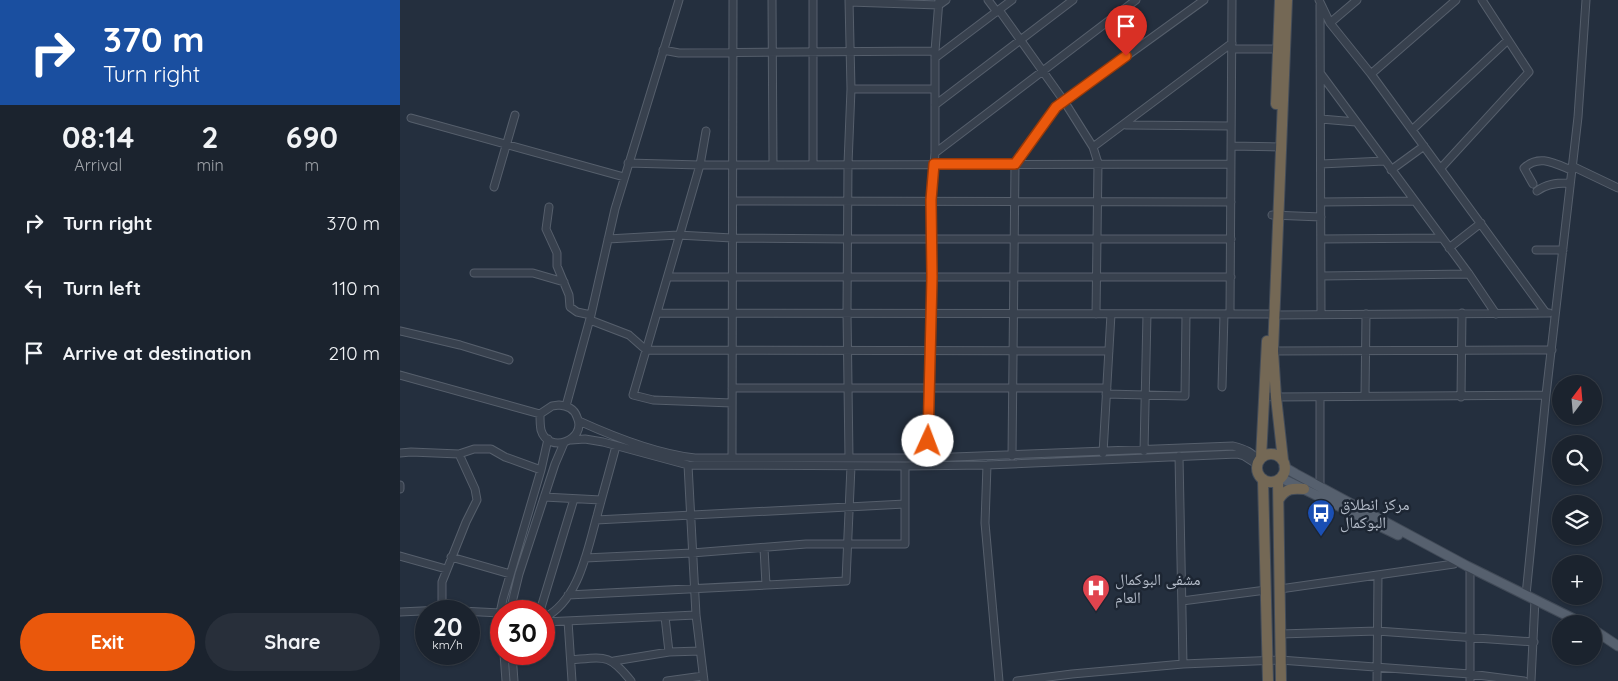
<!DOCTYPE html>
<html lang="en">
<head>
<meta charset="utf-8">
<style>
	:root { --surface:#1b232e; --page:#282f3a; --text:#f1f3f6; --muted:#a0a4aa; --line:#39404a; --accent:#ea580c }
	body { margin:0; font-family:Quicksand,"Noto Naskh Arabic",sans-serif; background:var(--page); color:var(--text); height:100vh; display:flex; flex-direction:column; font-size:19px; white-space:nowrap }
	* { box-sizing:border-box; margin:0 }
	p { font-size:16px; color:var(--muted) }
	.icon { flex:none; width:28px; height:28px; fill:none; stroke:currentColor; stroke-width:2; stroke-linecap:round; stroke-linejoin:round }
	.map { position:relative; flex:1; overflow:hidden }
	.drawer { display:flex; flex-direction:column; background:var(--surface); width:400px }
	.drawer>* { flex:none }
	.guide { background:#1a4fa0; color:#fff; overflow:hidden }
	.needle { width:32px; rotate:16deg }
	.fabs { position:absolute; left:1152px; top:375px; display:grid; gap:10px }
	.fabs a { display:grid; place-items:center; width:50px; height:50px; border-radius:50%; background:var(--surface); box-shadow:0 1px 4px #0004,0 0 0 1px var(--line); font-size:25px }
	.speed { position:absolute; left:15px; top:600px; display:flex; gap:10px; font-size:25px; font-weight:700; text-align:center }
	.speed>* { display:grid; place-content:center; width:65px; height:65px; border-radius:50%; background:var(--surface); box-shadow:0 1px 4px #0004,0 0 0 1px var(--line); line-height:1 }
	.speed small { font-size:12px; font-weight:400 }
	.speed .limit { border:8px solid #d22; background:#fff; color:#111 }
	.pin { position:absolute; display:grid; place-items:center; width:42px; height:42px; color:#fff; margin:-51px -21px; border-radius:50% 50% 50% 0; rotate:-45deg; box-shadow:0 0 5px #0007 }
	.pin .icon { rotate:45deg }
	.me { position:absolute; width:55px; margin:-28px; rotate:2deg; stroke-linejoin:round; filter:drop-shadow(0 0 4px #0008) }
	.turn { display:flex; align-items:center; gap:18px; height:105px; padding:0 20px; font-size:22px }
	.turn .icon { width:65px; height:65px; stroke-width:2.5 }
	.turn b { display:block; font-size:35px; line-height:42px }
	.eta { display:flex; justify-content:space-evenly; align-items:center; height:85px; text-align:center }
	.eta b { font-size:30px; font-weight:800; line-height:35px }
	.cta { display:flex; gap:10px; margin-top:auto; padding:10px 20px }
	.cta a { flex:1; height:58px; border-radius:30px; background:var(--accent); color:#fff; font-size:20px; font-weight:800; line-height:58px; text-align:center }
	.cta a+a { background:var(--page); color:var(--text) }
	ul { padding:0; list-style:none }
	li { display:flex; align-items:center; gap:15px; height:65px; padding:0 20px }
	li div { flex:1 }
	li b { display:block; font-size:19px }
	li em { font-style:normal }
	main { display:flex; flex:1; min-height:0 }
	.map>svg:first-child { display:block }
</style>
</head>
<body>
<main>
<section class="drawer">
<div class="guide">
<div class="turn"><svg class="icon" aria-label="right" viewBox="0 0 24 24"><path d="M7 20v-9h11M14 6l5 5-5 5"/></svg><div><b>370 m</b>Turn right</div></div>
</div>
<div class="eta">
<div><b>08:14</b><p>Arrival</p></div>
<div><b>2</b><p>min</p></div>
<div><b>690</b><p>m</p></div>
</div>
<ul>
<li><svg class="icon" aria-label="right" viewBox="0 0 24 24"><path d="M7 20v-9h11M14 6l5 5-5 5"/></svg><div><b>Turn right</b></div><em>370 m</em></li>
<li><svg class="icon" aria-label="left" viewBox="0 0 24 24"><path d="M17 20v-9H6M10 6l-5 5 5 5"/></svg><div><b>Turn left</b></div><em>110 m</em></li>
<li><svg class="icon" aria-label="arrive" viewBox="0 0 24 24"><path d="M6 21V4h12l-3 4 3 4H6"/></svg><div><b>Arrive at destination</b></div><em>210 m</em></li>
</ul>
<div class="cta"><a>Exit</a><a>Share</a></div>
</section>
<div class="map">
<svg width="1218" height="681" viewBox="0 0 1218 681">
	<rect width="100%" height="100%" fill="#242f3e"/>
	<g fill="none" stroke-linecap="round" stroke-linejoin="round">
		<g stroke="#565f6c" stroke-width="9">
			<path id="minor" d="M372,0L373,164
				M413,0V164
				M588,0L597,12
				M919,0L930,23L971,74L1146,313
				M449,2L539,5L546,0
				M920,5L921,314
				M599,10L664,101L693,147L698,163L696,314
				M930,23L957,0
				M832,49H881
				M263,50L279,53L535,51
				M535,58L612,0
				M921,74L1069,274L1096,314
				M971,74L1056,0
				M451,89H535
				M535,105L673,0
				M11,118L224,177
				M921,119L956,122
				M726,125L831,126
				M1012,130L1108,40
				M306,131L300,165L233,395L253,400L332,403
				M831,146L881,147
				M693,147L832,43
				M535,153L736,0
				M228,163L300,165L831,164
				M921,164L984,161
				M1172,166L1218,188
				M1041,168L1129,72L1082,0
				M991,170L1024,146
				M1133,184L1124,168C1139,154 1154,163 1171,170
				M94,187L115,115
				M1137,191C1146,184 1156,183 1167,183L1170,186
				M333,201L831,202
				M921,202L1014,201
				M149,207L146,229L157,253V266L169,295L170,307L177,312L191,315
				M872,215L921,217
				M208,239L278,235L332,238L448,239H831
				M921,239L1042,238
				M1049,248L1081,223
				M1136,250H1163
				M74,273H133L164,282
				M921,276L1069,274
				M268,277H831
				M257,313L869,314
				M830,314L832,0
				M875,315L1149,313
				M190,320L229,335L246,350L709,351
				M0,331L60,345L109,360
				M873,351L1152,350
				M0,375L140,414
				M822,387L824,314
				M332,388H707
				M706,394L785,396L786,314
				M865,396L876,397L1146,395
				M965,396L966,314
				M920,397V487
				M1061,397L1062,313
				M159,405C167,406 174,408 177,417C188,440 148,455 141,430C140,425 140,419 140,414L152,406Z
				M166,406L191,315L215,209L279,0
				M179,421C212,436 259,454 295,458H528L833,446C845,449 852,452 859,461
				M171,440L185,439L203,442L288,465L505,466L587,465L837,454L844,456L858,465
				M744,451L747,314
				M0,453L11,452L59,454L74,449H91L105,457L141,470
				M703,453L711,314
				M612,456L615,164L656,107L804,0
				M779,456L783,664
				M332,458L333,0
				M449,458L447,313L448,164L451,89L449,0
				M528,458L532,277L531,200L535,153V51L539,0
				M288,465L296,615L304,681
				M587,465L585,523L599,681
				M0,485V489
				M144,497L201,500
				M196,520L505,504
				M364,548L366,585
				M0,556L46,569
				M51,557L110,574
				M185,558L292,553L406,544H505V466
				M880,589L1054,564
				M168,595L446,581L451,466
				M1126,595L1146,395L1178,117L1186,0
				M782,601L866,590
				M42,610V582L66,522L77,500L75,489L59,454
				M110,611L119,574L155,464L164,443
				M140,611L174,499
				M0,612L42,610L100,613
				M265,617L269,652
				M144,618C179,600 187,551 197,516C203,493 210,469 216,446
				M168,621L172,681
				M144,622L296,615
				M101,631L100,613L103,599L141,470L148,439
				M880,634L977,631L1134,642
				M104,654L106,681
				M112,654L114,681
				M171,660C204,657 209,653 231,681
				M214,661L269,652L300,651
				M267,681L303,676
				M617,681L672,674L783,664L880,660L1070,674L1124,681
				M977,681L978,575
				M1070,681V572
				M1131,681L1135,600"/>
		</g>
		<g stroke="#414a57" stroke-width="11">
			<path id="major" d="M884,467L896,474L1067,566L1184,624
				M881,478L998,535
				M1194,630L1218,646"/>
		</g>
		<g stroke="#434c59" stroke-width="12">
			<path id="highway" d="M876,104L880,0
				M857 468a14 14 0 1 1 28 0a14 14 0 1 1-28 0Z
				M861,458L867,341
				M883,460L876,397L873,351L887,0
				M863,479L868,681
				M878,480L881,681
				M879,499C886,488 893,488 904,489"/>
		</g>
		<use href="#minor" stroke="#38414e" stroke-width="7"/>
		<use href="#major" stroke="#56606e" stroke-width="9"/>
		<use href="#highway" stroke="#746855" stroke-width="10"/>
	</g>
	<g fill="none" stroke-linecap="round" stroke-linejoin="round">
		<g stroke="#983908" stroke-width="12">
			<path id="route" d="M528,441L532,277L531,200L534,164H615L656,107L726,56"/>
		</g>
		<use href="#route" stroke="#ea580c" stroke-width="9"/>
	</g>
	<defs>
		<g id="bus-pin" transform="scale(1.4375)"><path d="M0 17L-7.5 6A9.5 9.5 0 1 1 7.5 6Z" fill="#1a4fb4" stroke="#1d2633"/><path d="M-5-6H5V4H4V6H2V4H-2V6H-4V4H-5ZM-3.5-4V0h7V-4ZM-3.5 1.2v1.5H-2V1.2ZM2 1.2v1.5H3.5V1.2Z" fill="#fff"/></g>
		<g id="hospital-pin" transform="scale(1.4375)"><path d="M0 17L-7.5 6A9.5 9.5 0 1 1 7.5 6Z" fill="#e0444e" stroke="#1d2633"/><path d="M-5-5h3v3.5h4V-5h3V5h-3V1.5h-4V5h-3Z" fill="#fff"/></g>
	</defs>
	<g fill-rule="evenodd">
		<use href="#bus-pin" x="921" y="513"/>
		<use href="#hospital-pin" x="696" y="588"/>
	</g>
	<g text-anchor="middle" stroke-width="5" stroke-linejoin="round" paint-order="stroke">
		<g font-size="16" fill="#b4bcc9" stroke="#1d2633" text-anchor="start">
			<text x="940" y="510">مركز انطلاق<tspan x="940" dy="18">البوكمال</tspan></text>
			<text x="715" y="585">مشفى البوكمال<tspan x="715" dy="18">العام</tspan></text>
		</g>
	</g>
</svg>
<div class="fabs">
<a><svg class="needle" viewBox="-14 -14 28 28"><path d="M0-13l5 13h-10z" fill="#e53935"/><path d="M0 13l5-13h-10z" fill="#a0a4aa"/></svg></a>
<a><svg class="icon" aria-label="search" viewBox="0 0 24 24"><circle cx="10" cy="10" r="6"/><path d="M15 15l6 6"/></svg></a>
<a><svg class="icon" aria-label="layers" viewBox="0 0 24 24"><path d="M12 4l9 5-9 5-9-5zM3 14l9 5 9-5"/></svg></a>
<a>+</a>
<a>−</a>
</div>
<div class="speed"><div>20<small>km/h</small></div><div class="limit">30</div></div>
<div class="pin" style="left:726px;top:56px;background:#d93025"><svg class="icon" aria-label="arrive" viewBox="0 0 24 24"><path d="M6 21V4h12l-3 4 3 4H6"/></svg></div>
<svg class="me" style="left:528px;top:441px" viewBox="-20 -20 40 40"><circle r="19" fill="#fff"/><path d="M0-13L10 11 0 6-10 11z" fill="#ea580c"/></svg>
</div>
</main>
</body>
</html>
